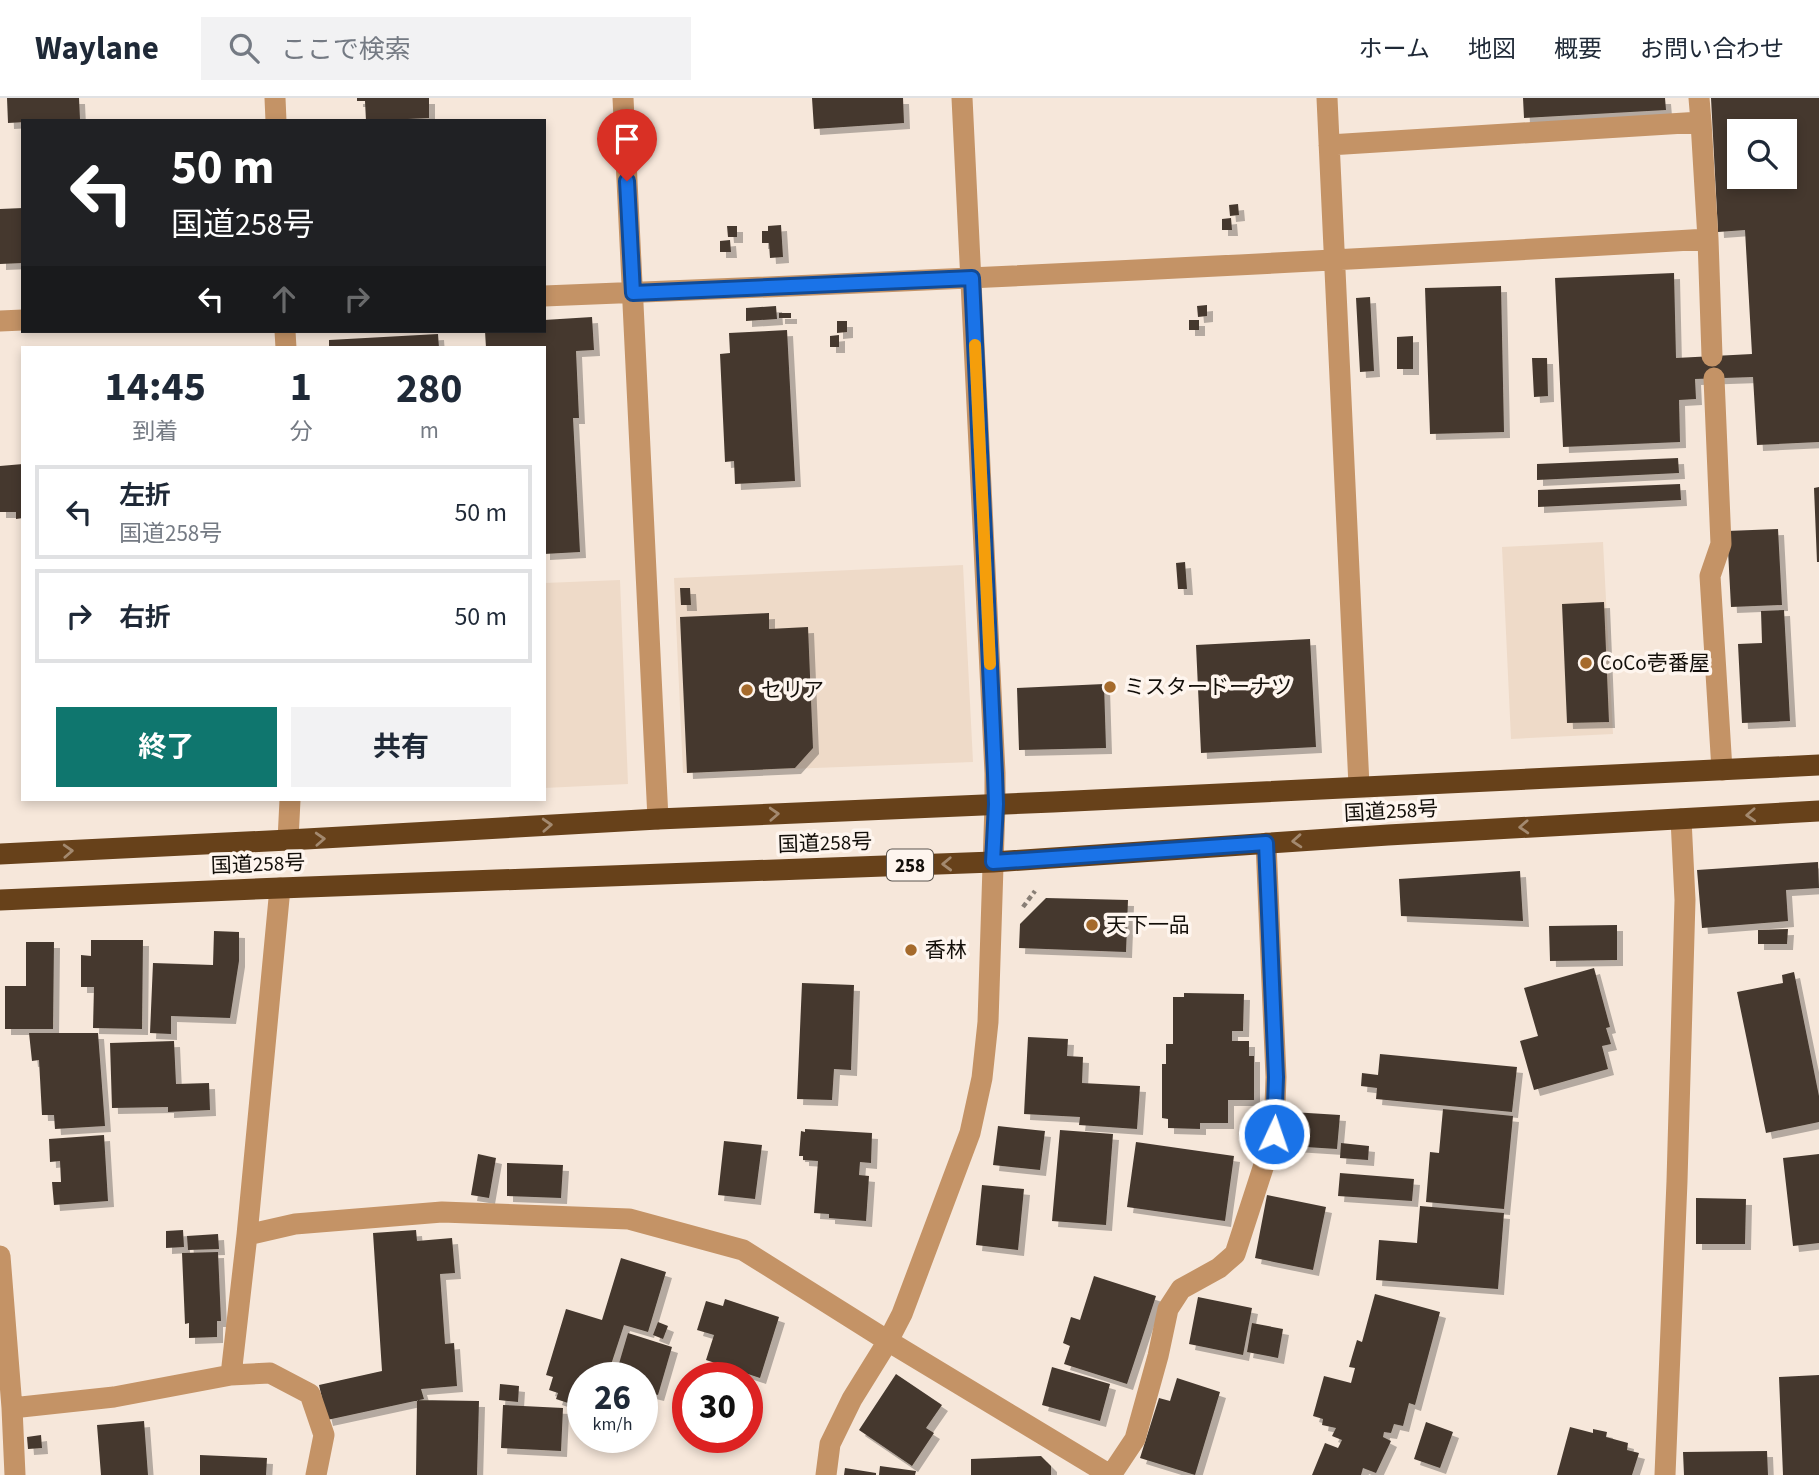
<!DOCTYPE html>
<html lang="ja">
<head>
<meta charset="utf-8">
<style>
	:root { --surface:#fff; --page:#f2f2f3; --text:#1f2937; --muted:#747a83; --line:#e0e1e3; --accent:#0f766e }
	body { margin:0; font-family:"Source Sans 3","Noto Sans JP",sans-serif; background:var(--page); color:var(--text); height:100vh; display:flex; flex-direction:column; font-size:26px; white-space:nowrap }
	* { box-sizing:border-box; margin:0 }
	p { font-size:23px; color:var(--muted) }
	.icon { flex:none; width:38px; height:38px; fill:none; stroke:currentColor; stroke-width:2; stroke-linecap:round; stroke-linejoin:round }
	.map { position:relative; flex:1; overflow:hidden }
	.details { position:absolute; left:21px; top:248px; width:525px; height:455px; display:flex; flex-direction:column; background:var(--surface); border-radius:0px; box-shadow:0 4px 10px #0003 }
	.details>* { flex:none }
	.top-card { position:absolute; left:21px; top:21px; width:525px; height:214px; border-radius:0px; box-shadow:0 4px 10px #0003; background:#202124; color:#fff; overflow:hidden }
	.tools { position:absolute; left:1727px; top:21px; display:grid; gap:14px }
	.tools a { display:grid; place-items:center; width:70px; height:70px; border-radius:0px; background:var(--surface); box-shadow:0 4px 10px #0003; font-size:35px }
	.speed { position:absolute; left:567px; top:1264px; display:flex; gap:14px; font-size:35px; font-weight:700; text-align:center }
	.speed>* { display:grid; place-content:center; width:91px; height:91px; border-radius:50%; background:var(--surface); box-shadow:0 4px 10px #0003; line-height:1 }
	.speed small { font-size:18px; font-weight:400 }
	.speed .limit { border:10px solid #d22; background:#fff; color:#111 }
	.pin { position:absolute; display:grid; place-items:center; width:60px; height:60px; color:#fff; margin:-72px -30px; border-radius:50% 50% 50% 0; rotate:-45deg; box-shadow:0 0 7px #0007 }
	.pin .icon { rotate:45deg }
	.me { position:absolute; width:77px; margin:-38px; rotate:3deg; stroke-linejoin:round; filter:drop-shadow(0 0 5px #0008) }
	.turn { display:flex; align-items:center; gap:24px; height:147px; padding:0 35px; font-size:32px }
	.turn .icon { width:91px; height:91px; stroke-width:2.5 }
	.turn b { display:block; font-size:49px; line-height:60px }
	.lanes { display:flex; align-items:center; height:66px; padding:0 35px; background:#0003; justify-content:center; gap:35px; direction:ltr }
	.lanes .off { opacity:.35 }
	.eta { display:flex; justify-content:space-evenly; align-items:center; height:119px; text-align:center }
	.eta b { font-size:42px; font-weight:700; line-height:49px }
	.primary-button { display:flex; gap:14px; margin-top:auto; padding:14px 35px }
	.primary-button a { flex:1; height:80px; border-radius:0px; background:var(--accent); color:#fff; font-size:28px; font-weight:700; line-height:80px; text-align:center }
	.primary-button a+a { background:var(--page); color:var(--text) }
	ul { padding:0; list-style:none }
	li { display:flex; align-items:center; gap:21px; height:94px; margin:0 14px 10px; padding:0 21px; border:4px solid var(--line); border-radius:0px }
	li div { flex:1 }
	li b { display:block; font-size:26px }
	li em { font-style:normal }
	header { display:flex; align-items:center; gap:42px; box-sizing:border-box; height:98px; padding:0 35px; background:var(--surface); border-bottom:2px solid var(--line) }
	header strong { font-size:33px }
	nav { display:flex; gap:38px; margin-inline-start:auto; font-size:24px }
	.search { width:490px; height:63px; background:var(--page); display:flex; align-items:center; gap:18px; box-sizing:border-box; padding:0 24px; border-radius:0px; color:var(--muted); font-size:26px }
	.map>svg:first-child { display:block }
</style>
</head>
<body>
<header>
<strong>Waylane</strong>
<div class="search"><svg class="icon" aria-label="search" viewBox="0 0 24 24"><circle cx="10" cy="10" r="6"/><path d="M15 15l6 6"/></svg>ここで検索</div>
<nav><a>ホーム</a><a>地図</a><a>概要</a><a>お問い合わせ</a></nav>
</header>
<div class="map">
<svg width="1819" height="1377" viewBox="0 0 1819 1377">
	<defs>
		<filter id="shadow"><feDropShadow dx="6" dy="6" stdDeviation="0" flood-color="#0004"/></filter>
	</defs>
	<rect width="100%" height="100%" fill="#f6e7da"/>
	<path fill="#eedac8" d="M1603,444L1613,636L1511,641L1502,449Z
		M963,467L973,664L683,675L674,480Z
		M620,482L628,686L544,690V485Z"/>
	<path fill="#45392f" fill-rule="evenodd" filter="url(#shadow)" d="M7,0H79L80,21L8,25Z
		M357,0H429V20L366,23L365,3H357Z
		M812,0H903L904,25L814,31Z
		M1523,0H1665L1666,12L1524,20Z
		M1711,0H1819V344L1757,347L1753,279L1695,281L1696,301L1679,302L1680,344L1563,349L1555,180L1674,175L1676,260L1752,256L1745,132L1718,134ZM1740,33H1785V79H1740Z
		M1238,106L1239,117L1230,118L1229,107Z
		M23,110V165L0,166V111Z
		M1231,120L1232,132H1222V121Z
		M781,127L783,159L770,160L769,145H762V133H768V128Z
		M727,128H737V139H728Z
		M730,142L731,154H720V143Z
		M1501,188L1504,334L1430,336L1425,190Z
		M1370,199L1374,273L1360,274L1356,200Z
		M1207,207V218L1198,219L1197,208Z
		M776,208L777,221L746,223V210Z
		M779,215H791V220H779Z
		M592,219L594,252L576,253L579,320H573L580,454L544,456V250H486L485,233H544V222Z
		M1189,222H1199V232H1189Z
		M837,223H847V234L837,235Z
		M787,232L795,383L735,386L734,363L725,364L720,256L730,255L729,235Z
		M438,236L439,250H329V242Z
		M839,237V249H830V238Z
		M1413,238V271H1397V239Z
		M1532,260H1547L1548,298L1534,299Z
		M1678,360L1679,375L1537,382V366Z
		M23,366V420L16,421V414H0V368Z
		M1680,386L1681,402L1538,409V392Z
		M1819,389V464H1817L1814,390Z
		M1778,431L1782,507L1731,509L1727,433Z
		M1185,464L1187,491H1178L1176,465Z
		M680,490H690L691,507H681Z
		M1604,504L1609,624L1567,625L1562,506Z
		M1784,512L1790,623L1742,625L1738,546L1762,545L1761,513Z
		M769,515V531L808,529L813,650L795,670L687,675L680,519Z
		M1310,541L1316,649L1201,655L1196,547Z
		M1104,586L1106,650L1019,652L1017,590Z
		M1818,764L1819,790L1786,792L1788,823L1702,830L1697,772Z
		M1520,773L1523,823L1401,818L1399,781Z
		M1046,800L1128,802L1126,854L1019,850L1020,826Z
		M1617,827V862L1550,863L1549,828Z
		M1788,831L1787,846H1758V832Z
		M214,833L239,834V863L230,920L171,918V936L150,935L153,865L213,867Z
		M91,842H143L142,931L93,930L94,889H81V857L91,858Z
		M26,844H54L53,931H5V888H26Z
		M1594,870L1610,929L1606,930L1611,946L1602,948L1608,971L1534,992L1520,943L1538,938L1524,890Z
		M1794,874L1819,998V1024L1766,1035L1737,894L1783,885L1782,877Z
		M802,885L854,887L851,972L834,971L832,1002L797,1001Z
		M1184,895L1244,896L1243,933H1232V943H1249V958H1254V1002H1228V1025H1200V1031L1168,1030V1021L1162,1020V966H1166V946H1173V899H1184Z
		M29,935H98L105,1028L55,1031L54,1017H42L39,962L32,963Z
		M1028,939L1068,941L1067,958L1083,959L1082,985L1140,988L1137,1031L1079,1027L1080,1019L1024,1016Z
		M174,943L176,986L209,985L210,1012L168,1014V1009L112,1010L110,945Z
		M1380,956L1517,969L1512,1014L1376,1001L1377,990L1361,988L1362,975L1378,977Z
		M1443,1011L1513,1018L1504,1111L1426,1104L1430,1054L1439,1055Z
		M1292,1014L1340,1017L1337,1051L1290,1048Z
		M998,1028L1045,1033L1040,1072L993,1067Z
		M805,1031L872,1035L871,1065L860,1064L859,1077L869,1078L866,1123L829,1120V1116L814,1115L818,1063L803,1062V1058H799L801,1033L805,1034Z
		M1060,1032L1113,1036L1106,1127L1052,1123Z
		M104,1037L108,1103L54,1107L52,1084H61L60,1063L50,1064L49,1041Z
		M724,1043L762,1047L755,1101L718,1097Z
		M1136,1044L1234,1058L1225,1123L1127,1109Z
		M1341,1045L1369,1048L1368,1062L1340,1060Z
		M478,1056L496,1060L489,1100L471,1097Z
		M1819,1056V1145L1793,1148L1783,1060Z
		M507,1065L563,1067L561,1100L507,1098Z
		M1340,1075L1414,1081L1412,1103L1338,1098Z
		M982,1087L1024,1091L1018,1152L976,1147Z
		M1267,1097L1326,1109L1313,1172L1255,1160Z
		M1696,1100L1746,1101L1745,1146H1696Z
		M1420,1108L1504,1115L1498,1191L1376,1182L1379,1142L1417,1145Z
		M183,1132L184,1149L166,1150V1133Z
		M416,1132L417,1143L452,1140L455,1175L440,1176L445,1246L454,1245L457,1288L421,1291L424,1301L327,1322L319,1287L382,1273L373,1135Z
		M218,1136L219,1151L188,1152L187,1138Z
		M218,1154L221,1223H217V1239L189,1240V1225L185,1226L182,1155Z
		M621,1160L666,1174L648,1234L624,1227L607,1279H583V1310L556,1301L558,1295L549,1292L553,1279L546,1277L566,1211L602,1222Z
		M1094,1178L1156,1198L1127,1286L1064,1266L1070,1248L1063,1245L1071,1219L1080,1222Z
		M1375,1196L1440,1214L1415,1307L1409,1305L1403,1328L1394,1326L1391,1335L1384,1334L1383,1339L1391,1343L1376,1375L1363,1370L1361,1377H1312L1325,1345L1338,1350L1342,1342L1332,1338L1336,1330L1322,1327L1323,1321L1313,1318L1324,1278L1351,1285L1355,1270L1349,1269L1357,1242L1362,1244Z
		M1198,1199L1252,1210L1243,1257L1189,1246Z
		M725,1201L779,1219L760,1280L706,1262L714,1237L697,1232L706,1203L723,1208Z
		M658,1224L668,1228L663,1241L653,1237Z
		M1252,1225L1283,1231L1278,1260L1247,1254Z
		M628,1235L672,1249L658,1297L642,1293V1279H615Z
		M1052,1269L1110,1286L1100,1323L1042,1307Z
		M896,1276L942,1307L926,1330L934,1335L912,1368L859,1332Z
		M1819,1277V1377H1783L1779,1279Z
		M1177,1280L1220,1294L1195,1377L1140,1360L1159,1300L1170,1303Z
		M500,1286L519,1288L518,1304L499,1302Z
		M417,1302L479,1303L477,1377H416Z
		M503,1307L563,1310L561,1353L501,1350Z
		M144,1323L148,1377H101L97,1327Z
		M1426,1324L1453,1334L1440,1370L1414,1361Z
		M1570,1329L1593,1335V1331L1607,1334L1606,1339L1628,1345L1627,1352L1639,1355L1632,1377H1557Z
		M41,1337L42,1350L28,1351L27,1339Z
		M1767,1353L1768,1377H1684L1683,1354Z
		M200,1357L267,1360L266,1377H200Z
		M1041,1358L1051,1368V1377H971V1361Z
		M880,1368L916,1373L915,1377H879Z
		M845,1370L876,1375V1377H844Z"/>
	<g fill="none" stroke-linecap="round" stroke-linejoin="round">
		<path stroke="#887e75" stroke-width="4.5" stroke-dasharray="5 3.5" stroke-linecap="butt" d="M1023,809L1035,793"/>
		<path stroke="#c49366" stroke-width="21" d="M275,0L276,23
			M623,0L658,721
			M1327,0L1359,688
			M1699,0L1701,24
			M1329,47L1701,24L1708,141L1712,258
			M544,198C932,183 1320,164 1708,141
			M0,223L23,222
			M285,233L286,250
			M1714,280L1721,446L1710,478L1722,672
			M288,742L290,702
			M247,1137L295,1126L442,1114L629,1121L743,1152L888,1243L1110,1377
			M0,1158L12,1310L15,1377
			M231,1277L270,1275L310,1296L324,1337L316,1377
			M12,1310L114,1299L231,1277L247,1137L280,790
			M826,1377L830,1346L852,1301L888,1243L902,1216L970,1035L982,980L988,924L995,706V675L962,0
			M1111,1377L1135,1341L1158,1258L1168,1211L1181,1191L1219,1170L1235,1156L1274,1036L1276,979L1266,745
			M1665,1377L1677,1083L1685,802L1681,721"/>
		<path stroke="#67411a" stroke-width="21" d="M0,756L288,742L658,721L1053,704L1819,667
			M0,802L280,790L993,764L1388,737L1819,713"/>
	</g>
	<defs><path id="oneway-chevron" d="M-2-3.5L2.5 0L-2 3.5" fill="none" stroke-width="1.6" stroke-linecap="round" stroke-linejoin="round" transform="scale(1.75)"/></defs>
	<g stroke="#a3896f">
		<use href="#oneway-chevron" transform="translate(774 716) rotate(-3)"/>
		<use href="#oneway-chevron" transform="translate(1751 717) rotate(177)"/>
		<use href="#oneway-chevron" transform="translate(547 727) rotate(-3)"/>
		<use href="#oneway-chevron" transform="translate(1524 729) rotate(177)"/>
		<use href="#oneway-chevron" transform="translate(320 741) rotate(-3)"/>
		<use href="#oneway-chevron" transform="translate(1297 743) rotate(176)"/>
		<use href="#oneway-chevron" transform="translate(68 753) rotate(-3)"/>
		<use href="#oneway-chevron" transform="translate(947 766) rotate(178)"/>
	</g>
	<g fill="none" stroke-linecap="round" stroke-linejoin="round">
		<g stroke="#114b97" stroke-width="18">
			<path id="route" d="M627,83L633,195L972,180L995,676L996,706L993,764L1266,745L1276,979L1274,1036"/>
		</g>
		<use href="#route" stroke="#1a73e8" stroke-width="12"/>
		<path stroke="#f59e0b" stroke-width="12" d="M975,247L990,566"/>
	</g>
	<g fill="#a56a2b" stroke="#fef5ee" stroke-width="2.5">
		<circle cx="1586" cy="565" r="7"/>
		<circle cx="1110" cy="589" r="7"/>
		<circle cx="747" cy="592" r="7"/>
		<circle cx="1092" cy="827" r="7"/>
		<circle cx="911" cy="852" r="7"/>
	</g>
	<g text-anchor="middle" stroke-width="7" stroke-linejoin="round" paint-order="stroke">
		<rect fill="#fef5ee" stroke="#5a544e" stroke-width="2" x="887" y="751.5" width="46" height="31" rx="5"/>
		<g font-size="19" font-weight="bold" fill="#130f0a">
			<text x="910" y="774">258</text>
		</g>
		<g font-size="21" fill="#130f0a" stroke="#fef5ee" text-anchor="start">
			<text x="1600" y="572">CoCo壱番屋</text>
			<text x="1124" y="596">ミスタードーナツ</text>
			<text x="761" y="599">セリア</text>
			<text x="1106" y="834">天下一品</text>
			<text x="925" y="859">香林</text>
		</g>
		<g font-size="21" fill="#130f0a" stroke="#fef5ee">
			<text transform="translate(1391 713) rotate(-3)" y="7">国道258号</text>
			<text transform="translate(825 745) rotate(-2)" y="7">国道258号</text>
			<text transform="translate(258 766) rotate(-2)" y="7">国道258号</text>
		</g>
	</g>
</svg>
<div class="tools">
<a><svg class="icon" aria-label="search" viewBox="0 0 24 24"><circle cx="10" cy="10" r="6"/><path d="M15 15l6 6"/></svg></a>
</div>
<div class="speed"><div>26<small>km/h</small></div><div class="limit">30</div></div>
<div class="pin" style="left:627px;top:83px;background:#d93025"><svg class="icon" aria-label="arrive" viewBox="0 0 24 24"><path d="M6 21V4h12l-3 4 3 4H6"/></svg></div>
<svg class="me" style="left:1274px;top:1036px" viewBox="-20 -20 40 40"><circle r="17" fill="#1a73e8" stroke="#fff" stroke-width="3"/><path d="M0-11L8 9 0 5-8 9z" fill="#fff"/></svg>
<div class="top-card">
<div class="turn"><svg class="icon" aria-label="left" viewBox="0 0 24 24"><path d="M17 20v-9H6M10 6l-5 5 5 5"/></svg><div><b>50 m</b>国道258号</div></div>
<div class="lanes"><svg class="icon" aria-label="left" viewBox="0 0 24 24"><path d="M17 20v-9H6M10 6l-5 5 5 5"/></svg><svg class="icon off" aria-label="ahead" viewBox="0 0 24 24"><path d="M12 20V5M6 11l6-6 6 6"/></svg><svg class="icon off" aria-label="right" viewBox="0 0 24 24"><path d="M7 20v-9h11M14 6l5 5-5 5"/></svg></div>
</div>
<section class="details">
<div class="eta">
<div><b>14:45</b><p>到着</p></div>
<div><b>1</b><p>分</p></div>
<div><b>280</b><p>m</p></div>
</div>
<ul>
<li><svg class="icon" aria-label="left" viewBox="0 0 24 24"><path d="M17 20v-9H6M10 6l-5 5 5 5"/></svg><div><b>左折</b><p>国道258号</p></div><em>50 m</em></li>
<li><svg class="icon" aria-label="right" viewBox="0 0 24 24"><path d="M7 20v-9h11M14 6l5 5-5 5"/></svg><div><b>右折</b></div><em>50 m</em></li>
</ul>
<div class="primary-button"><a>終了</a><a>共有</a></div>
</section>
</div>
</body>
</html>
